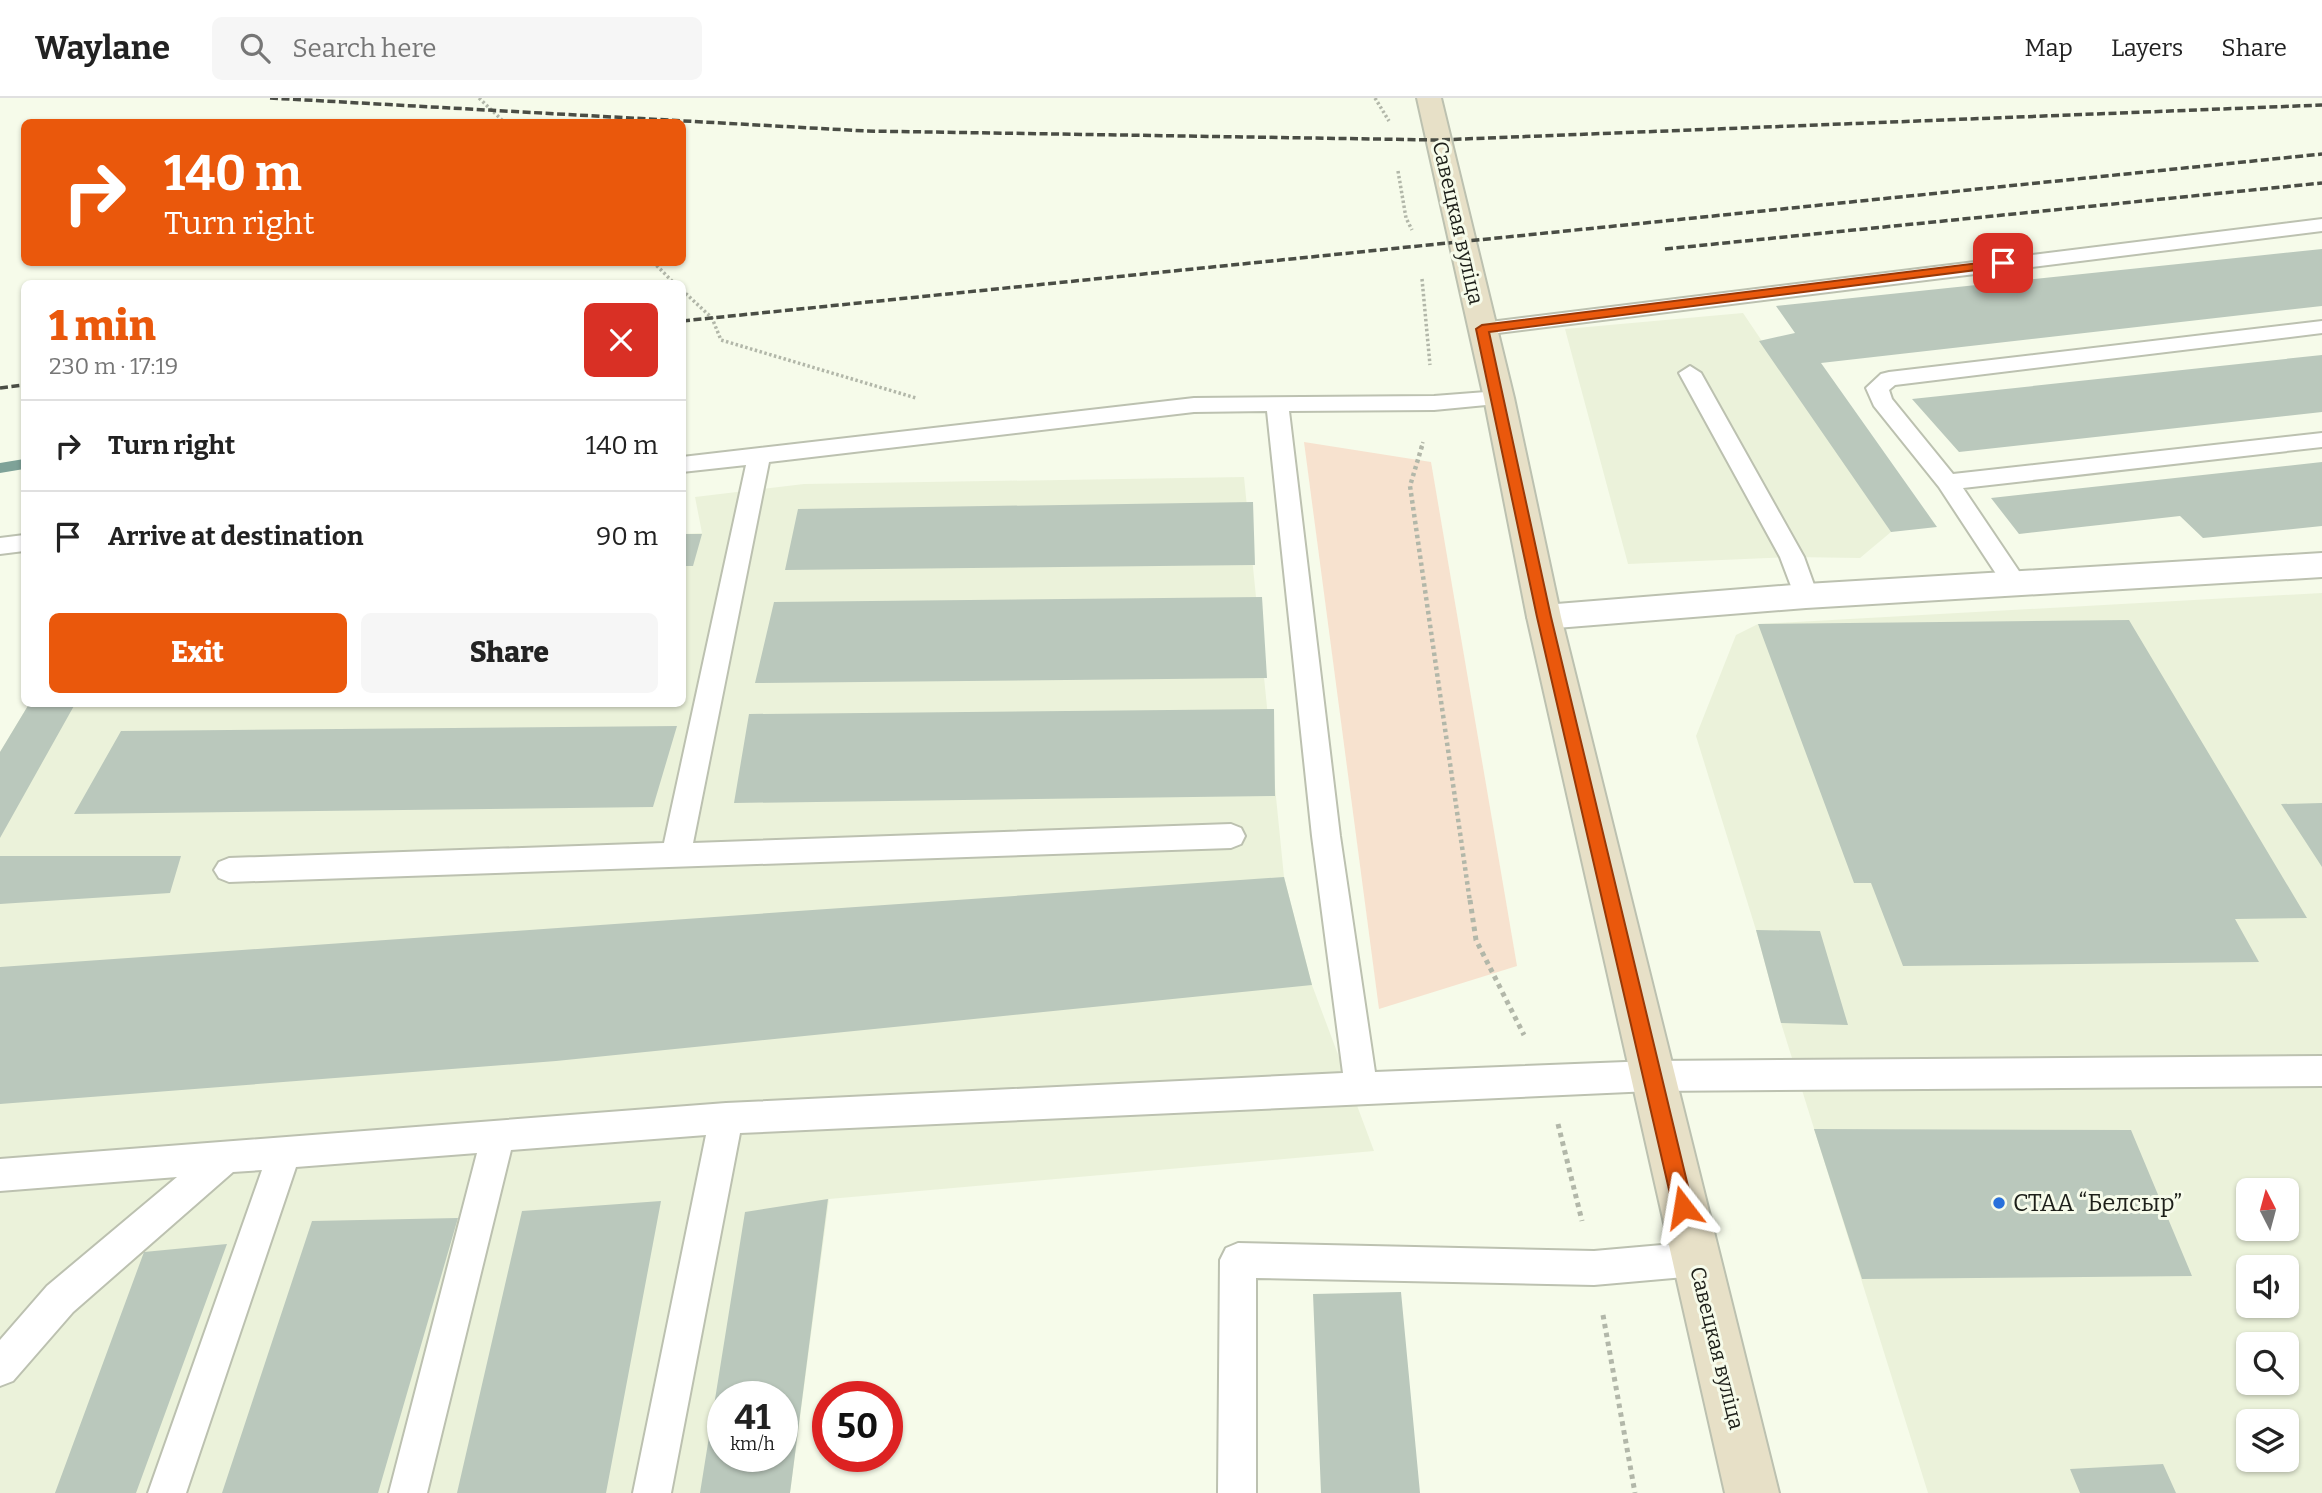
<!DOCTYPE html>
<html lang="en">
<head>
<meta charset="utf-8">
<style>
	:root { --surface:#fff; --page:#f6f6f6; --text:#222; --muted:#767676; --line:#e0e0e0; --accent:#ea580c }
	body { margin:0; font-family:Bitter,serif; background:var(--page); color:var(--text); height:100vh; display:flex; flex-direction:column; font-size:26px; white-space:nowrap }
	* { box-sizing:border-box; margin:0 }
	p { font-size:23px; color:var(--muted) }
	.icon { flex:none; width:38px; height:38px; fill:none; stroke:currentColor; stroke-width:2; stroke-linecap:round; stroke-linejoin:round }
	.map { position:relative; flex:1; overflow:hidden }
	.side { position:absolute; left:21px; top:182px; width:665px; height:427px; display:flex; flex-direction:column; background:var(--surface); border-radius:10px; box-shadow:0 2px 5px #0004 }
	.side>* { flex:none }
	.guide { position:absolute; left:21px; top:21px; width:665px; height:147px; border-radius:10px; box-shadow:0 2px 5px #0004; background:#ea580c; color:#fff; overflow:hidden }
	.needle { width:46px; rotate:354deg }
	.fabs { position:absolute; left:2236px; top:1080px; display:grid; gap:14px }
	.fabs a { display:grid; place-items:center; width:63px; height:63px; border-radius:10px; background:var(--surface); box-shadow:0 2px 5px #0004; font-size:35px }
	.speed { position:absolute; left:707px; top:1283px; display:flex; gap:14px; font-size:35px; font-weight:700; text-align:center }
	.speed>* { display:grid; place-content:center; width:91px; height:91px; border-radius:50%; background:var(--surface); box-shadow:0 2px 5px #0004; line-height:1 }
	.speed small { font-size:18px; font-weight:400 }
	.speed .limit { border:10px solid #d22; background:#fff; color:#111 }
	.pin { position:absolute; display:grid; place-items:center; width:60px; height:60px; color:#fff; margin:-30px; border-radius:14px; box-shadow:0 4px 10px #0006 }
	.me { position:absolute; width:77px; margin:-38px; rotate:346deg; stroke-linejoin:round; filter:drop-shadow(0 0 5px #0008) }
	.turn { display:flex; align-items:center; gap:24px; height:147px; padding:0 28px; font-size:32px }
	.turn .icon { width:91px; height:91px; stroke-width:2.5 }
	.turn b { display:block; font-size:49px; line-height:60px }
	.round { display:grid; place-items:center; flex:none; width:74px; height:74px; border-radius:10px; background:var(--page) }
	.headline { display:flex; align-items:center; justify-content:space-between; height:119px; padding:0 28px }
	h1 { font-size:42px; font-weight:800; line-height:52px; color:var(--accent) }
	.button { display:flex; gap:14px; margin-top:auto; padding:14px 28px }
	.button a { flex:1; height:80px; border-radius:10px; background:var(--accent); color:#fff; font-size:28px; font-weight:800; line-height:80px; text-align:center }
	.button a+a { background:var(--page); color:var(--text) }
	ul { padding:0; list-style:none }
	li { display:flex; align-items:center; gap:21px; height:91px; padding:0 28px; border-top:2px solid var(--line) }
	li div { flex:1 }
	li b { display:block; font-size:26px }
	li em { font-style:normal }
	header { display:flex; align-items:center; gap:42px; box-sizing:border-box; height:98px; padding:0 35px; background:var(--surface); border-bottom:2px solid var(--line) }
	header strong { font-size:33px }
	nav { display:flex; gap:38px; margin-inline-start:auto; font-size:24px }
	.search { width:490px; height:63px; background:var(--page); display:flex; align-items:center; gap:18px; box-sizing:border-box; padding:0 24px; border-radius:10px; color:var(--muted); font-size:26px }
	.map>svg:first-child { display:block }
</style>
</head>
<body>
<header>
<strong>Waylane</strong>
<div class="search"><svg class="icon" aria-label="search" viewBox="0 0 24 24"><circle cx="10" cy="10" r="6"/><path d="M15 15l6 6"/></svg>Search here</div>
<nav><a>Map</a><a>Layers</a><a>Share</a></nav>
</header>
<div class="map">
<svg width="2322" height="1395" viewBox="0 0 2322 1395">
	<rect width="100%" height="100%" fill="#f6fbea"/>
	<path fill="#ebf2da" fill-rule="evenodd" d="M1743,215L1891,434L1860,460L1792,459L1628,466L1565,231Z
		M1244,379L1284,779L1312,887L1374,1053L829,1101L790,1395H0V654L29,606H682L683,436L702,435L695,399L804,386ZM723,1298H782V1358H723Z
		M2322,495V1395H1928L1781,925L1756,832L1696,638L1736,537L1758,526ZM2249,1092H2287V1130H2249ZM2249,1169H2287V1208H2249ZM2249,1246H2287V1284H2249ZM2249,1323H2287V1362H2249Z"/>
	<path fill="#f7e2cf" d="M1304,344L1431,364L1517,868L1379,911Z"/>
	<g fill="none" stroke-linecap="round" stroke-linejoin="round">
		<path fill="#7ea298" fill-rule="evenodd" d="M24,361V371L0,375V365Z"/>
	</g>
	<path fill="#bac8bc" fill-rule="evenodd" d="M2322,151V208L1821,265L1937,429L1891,434L1759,243L1795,235L1776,208Z
		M2322,257V314L1959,354L1912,301Z
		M2322,364V428L2203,440L2180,418L2019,436L1991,400Z
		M1253,404L1255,467L785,472L798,411Z
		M682,436H702L693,468H682Z
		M1262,499L1267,580L755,585L774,504Z
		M2129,522L2307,820L2235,821L2259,864L1903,868L1871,785H1854L1758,526Z
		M29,606H75L0,740V654Z
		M1274,611L1275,698L734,705L749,616Z
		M677,628L653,709L74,716L121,633Z
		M2322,705V769L2281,706Z
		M0,758H181L170,795L0,806Z
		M1284,779L1312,887L556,963L0,1006V869Z
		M1756,832L1820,833L1848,927L1781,925Z
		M1814,1031L2131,1032L2192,1178L1862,1181Z
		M828,1101L790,1395H700L745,1114ZM723,1298H782V1358H723Z
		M661,1103L606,1395H457L522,1113Z
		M458,1120L378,1395H222L312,1123Z
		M227,1146L136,1395H55L144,1154Z
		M1401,1194L1420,1395H1321L1313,1196Z
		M2163,1366L2176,1395H2080L2070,1371Z"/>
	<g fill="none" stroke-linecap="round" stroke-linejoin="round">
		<g stroke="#bcc1b0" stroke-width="4">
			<path id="service" d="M2322,121V133L1482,237L1472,231L1482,225Z
				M2322,223V235L1895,287L1889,292L1892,301L1953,376L2322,335V349L1963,390L2027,485L2024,491L2015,494L2006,491L1939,389L1874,308L1866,290L1881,276L1889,274Z
				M1690,268L1701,275L1804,459L1818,498L1815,504L1806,507L1797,504L1780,459L1679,275Z
				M1499,293L1507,295L1510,300L1507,305L1434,312L1289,313L1340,738L1375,974L1651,963L2322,958V988L1651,993L740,1035L671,1395H633L706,1037L511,1052L427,1395H389L477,1055L296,1069L186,1395H148L262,1072L233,1074L73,1214L13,1283L0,1288V1242L47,1188L177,1079L0,1093V1061L726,1005L1343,975L1312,738L1267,313L1194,314L769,364L693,745L1231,726L1241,730L1245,738L1241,746L1231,750L229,784L219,780L214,772L219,764L229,760L664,745L746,367L682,374V359L1194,300L1434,298Z
				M24,437V453L0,456V440Z
				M1696,1144L1708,1149L1714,1161L1708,1173L1696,1178L1594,1187L1256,1180V1395H1218L1220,1162L1226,1150L1238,1145L1594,1153Z"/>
		</g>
		<g stroke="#bcc1b0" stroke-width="4">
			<path id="minor" d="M2322,455V479L1806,510L1544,531L1532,528L1527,519L1532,510L1544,507L1806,486Z"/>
		</g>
		<g stroke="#bcc1b0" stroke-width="4">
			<path id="secondary" d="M1417,0H1441L1514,300L1561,519L1779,1395H1725L1527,519L1484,300Z"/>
		</g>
		<path stroke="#b2b7a9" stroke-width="3.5" stroke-dasharray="2.5 2.5" stroke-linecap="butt" d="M479,0L504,24
			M1375,0L1389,23
			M1398,73L1406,120L1412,132
			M653,164L675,186
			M1422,181L1430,267
			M682,192L712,220L721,242L916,300
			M1421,350L1423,344"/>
		<path stroke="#b2b7a9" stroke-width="4.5" stroke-dasharray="3.5 3.5" stroke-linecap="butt" d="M1422,348L1410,388L1470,804"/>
		<path stroke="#b2b7a9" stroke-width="5" stroke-dasharray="4.5 4.5" stroke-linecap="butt" d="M1470,802L1476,842L1524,937
			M1558,1026L1582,1123
			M1603,1217L1635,1395"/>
		<use href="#service" fill="#fff" fill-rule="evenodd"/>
		<use href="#minor" fill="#fff" fill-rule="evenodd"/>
		<use href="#secondary" fill="#e7e0c7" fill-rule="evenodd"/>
		<path stroke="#4a4d45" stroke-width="3.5" stroke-dasharray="8 3.5" stroke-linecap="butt" d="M270,0L866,33L1438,42L2322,7
			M1665,151L2322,85
			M682,223L2322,56
			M0,290L24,287"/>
	</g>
	<path fill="#ea580c" stroke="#983908" stroke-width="2" d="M2003,162L2007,163V168L1489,234L1551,519L1693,1109L1690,1116L1683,1118L1676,1116L1673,1109L1537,519L1476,231L1482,227Z"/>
	<circle fill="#2870db" stroke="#f6fbea" stroke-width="2.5" cx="1999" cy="1105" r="7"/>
	<g text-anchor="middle" stroke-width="6" stroke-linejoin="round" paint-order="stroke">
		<g font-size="21" fill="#1d1f19" stroke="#f6fbea">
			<text transform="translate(1458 125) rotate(77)" y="7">Савецкая вуліца</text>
			<text transform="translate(1717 1250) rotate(76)" y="7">Савецкая вуліца</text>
		</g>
		<g font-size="24" fill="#1d1f19" stroke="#f6fbea" text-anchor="start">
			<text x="2013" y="1113">СТАА “Белсыр”</text>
		</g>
	</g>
</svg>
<div class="fabs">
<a><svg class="needle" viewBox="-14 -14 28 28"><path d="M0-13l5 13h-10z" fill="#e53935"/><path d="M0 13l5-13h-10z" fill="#767676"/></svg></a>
<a><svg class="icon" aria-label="sound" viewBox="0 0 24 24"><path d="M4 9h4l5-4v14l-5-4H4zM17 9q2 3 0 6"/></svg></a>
<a><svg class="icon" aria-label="search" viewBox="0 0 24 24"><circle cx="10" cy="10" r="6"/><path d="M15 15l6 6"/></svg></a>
<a><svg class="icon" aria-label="layers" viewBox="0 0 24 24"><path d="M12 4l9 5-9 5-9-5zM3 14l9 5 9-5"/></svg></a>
</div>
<div class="speed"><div>41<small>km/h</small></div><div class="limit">50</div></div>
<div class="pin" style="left:2003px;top:165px;background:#d93025"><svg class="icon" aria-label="arrive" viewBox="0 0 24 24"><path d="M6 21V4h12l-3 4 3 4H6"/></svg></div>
<svg class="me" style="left:1683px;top:1109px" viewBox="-20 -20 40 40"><path d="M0-17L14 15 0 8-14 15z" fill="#ea580c" stroke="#fff" stroke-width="4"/></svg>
<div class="guide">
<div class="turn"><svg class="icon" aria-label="right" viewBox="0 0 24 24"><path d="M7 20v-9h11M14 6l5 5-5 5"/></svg><div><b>140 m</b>Turn right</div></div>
</div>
<section class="side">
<div class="headline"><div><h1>1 min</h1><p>230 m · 17:19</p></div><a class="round" style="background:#d93025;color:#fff"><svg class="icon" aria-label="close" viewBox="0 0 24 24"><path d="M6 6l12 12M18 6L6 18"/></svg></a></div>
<ul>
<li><svg class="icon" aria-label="right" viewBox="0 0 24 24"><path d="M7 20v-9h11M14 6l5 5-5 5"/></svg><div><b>Turn right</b></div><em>140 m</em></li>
<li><svg class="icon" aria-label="arrive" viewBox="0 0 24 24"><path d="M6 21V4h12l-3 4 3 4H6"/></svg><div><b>Arrive at destination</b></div><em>90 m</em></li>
</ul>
<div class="button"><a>Exit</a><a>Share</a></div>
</section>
</div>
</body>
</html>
